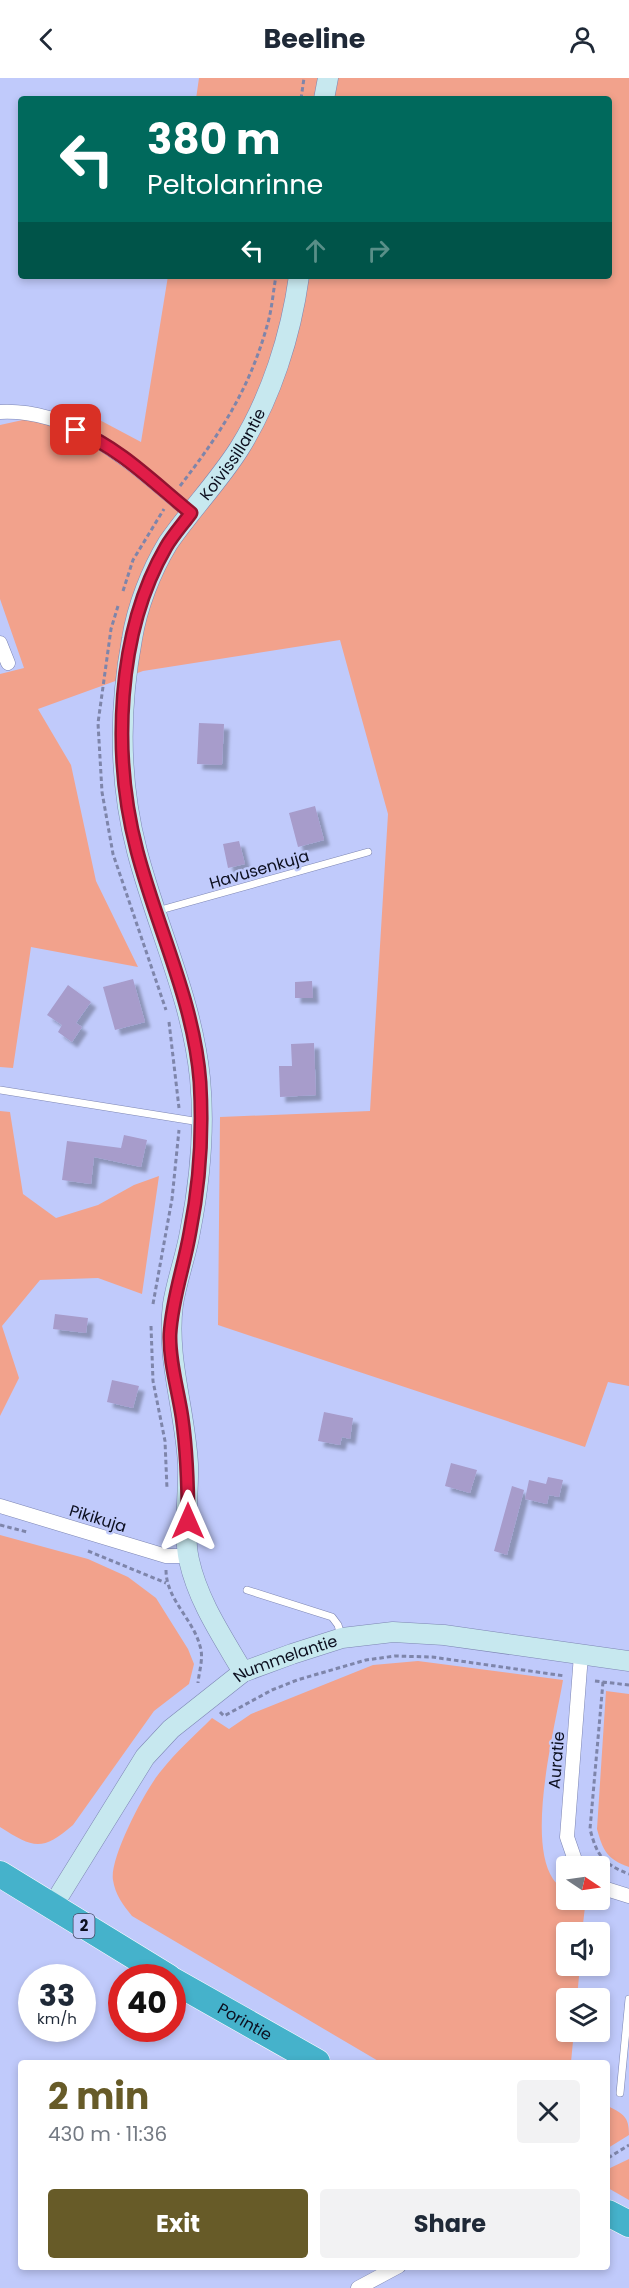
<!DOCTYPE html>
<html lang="en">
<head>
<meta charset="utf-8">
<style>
	:root { --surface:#fff; --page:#f2f2f3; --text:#1f2937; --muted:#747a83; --accent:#675b28 }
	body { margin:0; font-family:Poppins,sans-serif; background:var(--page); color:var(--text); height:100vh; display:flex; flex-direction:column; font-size:22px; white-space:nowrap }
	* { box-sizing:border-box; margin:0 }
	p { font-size:20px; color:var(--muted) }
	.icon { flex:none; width:33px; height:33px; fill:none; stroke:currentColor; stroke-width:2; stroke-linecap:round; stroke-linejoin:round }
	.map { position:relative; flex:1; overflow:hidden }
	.panel { position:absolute; left:18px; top:1982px; width:592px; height:210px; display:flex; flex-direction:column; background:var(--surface); border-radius:6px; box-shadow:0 3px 9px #0003 }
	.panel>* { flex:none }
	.guide { position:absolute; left:18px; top:18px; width:594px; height:183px; border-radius:6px; box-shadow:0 3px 9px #0003; background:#00695c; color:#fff; overflow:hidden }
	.needle { width:39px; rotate:103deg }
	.controls { position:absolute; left:556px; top:1778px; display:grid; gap:12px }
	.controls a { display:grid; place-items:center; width:54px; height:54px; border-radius:6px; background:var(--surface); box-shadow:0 3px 9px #0003; font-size:30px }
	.speed { position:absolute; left:18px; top:1886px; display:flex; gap:12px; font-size:30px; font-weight:700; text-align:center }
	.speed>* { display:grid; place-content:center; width:78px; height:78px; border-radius:50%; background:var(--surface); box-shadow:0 3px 9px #0003; line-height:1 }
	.speed small { font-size:15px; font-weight:400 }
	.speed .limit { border:9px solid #d22; background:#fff; color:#111 }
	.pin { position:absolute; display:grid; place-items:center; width:51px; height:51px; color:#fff; margin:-26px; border-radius:12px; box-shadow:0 3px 9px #0006 }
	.me { position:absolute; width:66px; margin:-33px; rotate:0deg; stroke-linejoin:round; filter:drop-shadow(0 0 4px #0008) }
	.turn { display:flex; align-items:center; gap:21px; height:126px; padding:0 30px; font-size:27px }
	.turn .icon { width:78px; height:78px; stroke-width:2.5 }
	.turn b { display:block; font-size:42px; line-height:51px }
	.lanes { display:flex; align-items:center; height:57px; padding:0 30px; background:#0003; justify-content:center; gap:30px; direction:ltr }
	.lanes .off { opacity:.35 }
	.round { display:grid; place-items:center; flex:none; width:63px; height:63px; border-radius:6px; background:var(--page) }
	.summary { display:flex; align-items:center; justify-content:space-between; height:102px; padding:0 30px }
	h1 { font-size:36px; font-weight:700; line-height:45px; color:var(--accent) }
	.button { display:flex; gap:12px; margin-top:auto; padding:12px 30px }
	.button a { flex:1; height:69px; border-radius:6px; background:var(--accent); color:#fff; font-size:24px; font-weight:700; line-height:69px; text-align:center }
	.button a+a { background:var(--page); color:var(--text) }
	header { display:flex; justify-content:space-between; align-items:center; height:78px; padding:0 30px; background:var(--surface); font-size:27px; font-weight:700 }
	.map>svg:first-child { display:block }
</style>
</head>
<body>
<header><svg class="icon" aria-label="back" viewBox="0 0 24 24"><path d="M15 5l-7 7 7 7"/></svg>Beeline<svg class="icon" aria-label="person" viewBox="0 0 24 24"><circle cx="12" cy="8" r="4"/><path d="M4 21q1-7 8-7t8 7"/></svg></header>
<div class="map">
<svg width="629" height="2210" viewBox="0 0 629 2210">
	<defs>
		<filter id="shadow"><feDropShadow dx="5.5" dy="5.5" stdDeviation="1.5" flood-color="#0004"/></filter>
	</defs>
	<rect width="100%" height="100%" fill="#c0cafb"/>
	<path fill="#f2a28c" d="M199,0H629V1308L608,1304L585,1369L218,1247L220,1039L370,1033L388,736L340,562L143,593L38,631L71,687L96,803L138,889L31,869L13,990L0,989V596L24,590L0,521V347L77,330L141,364L168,198H609V21H196Z
		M0,1033L10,1034L23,1116L56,1140L98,1127L134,1107L159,1098L142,1216L98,1200L40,1202L2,1248L19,1300L0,1338Z
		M0,1457L88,1481L128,1499L156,1520L188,1571L194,1586L189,1606L154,1633L73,1747C42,1774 33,1770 0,1749Z
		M418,1583L563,1602C555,1650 526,1760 553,1801C556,1806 563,1810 567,1814V1821H575L585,1829L582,1854H567V1887H580L577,1920H567V1953H574L571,1984H380L132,1838C123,1827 115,1816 113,1802C109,1781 146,1710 161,1693C176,1674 195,1657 212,1640L229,1651L251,1636L373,1587Z
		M606,1613L629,1616V1789C607,1781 603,1773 597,1751Z
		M608,2028C623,2036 629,2038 629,2057L608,2070Z
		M629,2081V2122L608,2110V2091Z"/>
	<path fill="#a79ccb" filter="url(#shadow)" d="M199,645L224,646L222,687L197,686Z
		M315,728L324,762L298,769L289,735Z
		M239,763L245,786L228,790L223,766Z
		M133,901L145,944L115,952L103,909Z
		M312,903L313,920H295V904Z
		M68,907L91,924L76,945L82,949L72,964L58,954L62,947L47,937Z
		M314,965L316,1017L280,1019L279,988H292L291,966Z
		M124,1057L147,1062L141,1089L94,1079L91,1106L62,1102L67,1063L121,1070Z
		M55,1236L88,1240L86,1255L53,1251Z
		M112,1302L139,1308L133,1330L107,1324Z
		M324,1334L353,1340L350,1361L342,1359L340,1367L318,1363Z
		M451,1385L477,1392L470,1415L445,1408Z
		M548,1399L563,1402L559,1419L549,1417L547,1426L525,1421L529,1402L546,1406Z
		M512,1408L524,1412L507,1477L494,1473Z"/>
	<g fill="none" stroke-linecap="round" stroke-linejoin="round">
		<g stroke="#7d86b3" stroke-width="8">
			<path id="lane" d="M157,833L368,774
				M0,1012L200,1044
				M247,1512L332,1539L338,1547L341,1557
				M620,2015L629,1921"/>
		</g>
		<g stroke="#7d86b3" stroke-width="15">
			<path id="street" d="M0,334C77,330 135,390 191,435
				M0,565L8,585
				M0,1428L166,1478H188
				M577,1788L567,1759L581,1577
				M600,1809L629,1818
				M358,2210L399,2188"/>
		</g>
		<g stroke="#7d86b3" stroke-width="21">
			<g id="secondary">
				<path d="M324,21L328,0"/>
				<path id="s1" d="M243,1594C222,1558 198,1523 189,1482C183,1456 189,1414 188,1386C185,1332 166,1280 173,1226C177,1201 186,1178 190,1154C200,1103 205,1052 200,1000C192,921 157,850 137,773C119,704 119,631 132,561C137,529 151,493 168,465C190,433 218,404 239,371C271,320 291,257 299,198"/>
				<path id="s2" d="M52,1829L145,1679L171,1651L243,1594L292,1576L342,1560L393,1554L444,1557L629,1583"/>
			</g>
		</g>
		<g stroke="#fff" stroke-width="27">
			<g id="highway">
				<path d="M0,1796L168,1899"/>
				<path id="s3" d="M172,1902L317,1984"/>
				<path d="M608,2135L629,2146"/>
			</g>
		</g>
		<path stroke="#7e85aa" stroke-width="3" stroke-dasharray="4.5 3" stroke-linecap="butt" d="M301,21L304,0
			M180,408C220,356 249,312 267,248C272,232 273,214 276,198
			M123,513L133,482L164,431
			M118,528L111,551L98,645L102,714L113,776L166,932
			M169,944L179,1030
			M153,1226L172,1121L179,1052
			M151,1248L153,1303L165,1363L167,1411
			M0,1447L27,1454
			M88,1473L166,1505
			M166,1492C166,1521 193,1541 200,1568C204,1580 199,1593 198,1605
			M595,1603L629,1607
			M603,1604L590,1751C597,1778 603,1786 629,1796
			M220,1634L224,1638L272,1612L297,1602L366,1582L395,1578L432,1579L565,1598
			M608,2080L629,2067"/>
		<use href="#lane" stroke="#fff" stroke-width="7"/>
		<use href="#street" stroke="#fff" stroke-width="14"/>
		<use href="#secondary" stroke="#c7e8ef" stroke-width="20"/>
		<use href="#highway" stroke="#45b2cb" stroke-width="26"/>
	</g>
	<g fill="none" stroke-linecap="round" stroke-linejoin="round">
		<g stroke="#92132f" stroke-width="15">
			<path id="route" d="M76,352C120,370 154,405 191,435C183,446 173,457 166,469C116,555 112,678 137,773C157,850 194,923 200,1004C203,1055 200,1104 190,1154C184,1189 172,1221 170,1256C169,1283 178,1312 182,1339C187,1374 188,1408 188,1443"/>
		</g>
		<use href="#route" stroke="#e11d48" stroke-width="10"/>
	</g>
	<g text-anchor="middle" stroke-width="5" stroke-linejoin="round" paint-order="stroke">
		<rect fill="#c0cafb" stroke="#424761" stroke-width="1.5" x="73.5" y="1836" width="21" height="24" rx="4.5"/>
		<g font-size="15" font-weight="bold" fill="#0c0f1f">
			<text x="84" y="1853">2</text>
		</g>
		<g font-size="16" fill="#0c0f1f" stroke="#c0cafb">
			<text dy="6" stroke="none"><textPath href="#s1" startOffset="1274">Koivissillantie</textPath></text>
			<text transform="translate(259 791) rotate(-16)" y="6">Havusenkuja</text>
			<text transform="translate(98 1440) rotate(17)" y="6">Pikikuja</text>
			<text dy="6" stroke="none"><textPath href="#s2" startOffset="351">Nummelantie</textPath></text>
			<text transform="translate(556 1682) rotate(-85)" y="6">Auratie</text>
			<text dy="6" stroke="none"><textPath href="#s3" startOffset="84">Porintie</textPath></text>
		</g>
	</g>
</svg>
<div class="controls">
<a><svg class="needle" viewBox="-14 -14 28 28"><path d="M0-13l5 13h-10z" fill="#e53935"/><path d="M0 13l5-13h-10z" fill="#747a83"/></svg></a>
<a><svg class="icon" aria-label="sound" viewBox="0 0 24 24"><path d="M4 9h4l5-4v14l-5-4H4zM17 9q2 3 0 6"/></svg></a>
<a><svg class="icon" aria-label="layers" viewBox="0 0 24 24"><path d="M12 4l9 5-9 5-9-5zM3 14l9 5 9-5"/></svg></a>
</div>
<div class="speed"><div>33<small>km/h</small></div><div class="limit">40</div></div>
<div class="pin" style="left:76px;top:352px;background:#d93025"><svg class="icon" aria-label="arrive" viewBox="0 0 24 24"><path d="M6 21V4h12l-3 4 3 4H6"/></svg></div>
<svg class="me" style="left:188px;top:1443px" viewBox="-20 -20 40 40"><path d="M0-17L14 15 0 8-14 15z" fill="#e11d48" stroke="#fff" stroke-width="4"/></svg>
<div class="guide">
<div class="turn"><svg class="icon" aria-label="left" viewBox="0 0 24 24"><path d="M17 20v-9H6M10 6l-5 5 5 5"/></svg><div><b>380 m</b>Peltolanrinne</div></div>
<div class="lanes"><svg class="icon" aria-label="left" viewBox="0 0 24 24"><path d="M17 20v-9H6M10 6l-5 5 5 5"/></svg><svg class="icon off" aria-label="ahead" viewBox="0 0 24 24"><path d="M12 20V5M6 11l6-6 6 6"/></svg><svg class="icon off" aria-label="right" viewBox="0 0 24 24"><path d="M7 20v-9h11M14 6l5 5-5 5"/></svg></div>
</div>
<section class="panel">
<div class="summary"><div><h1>2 min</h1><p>430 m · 11:36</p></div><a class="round"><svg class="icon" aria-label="close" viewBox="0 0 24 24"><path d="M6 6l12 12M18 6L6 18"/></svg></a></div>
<div class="button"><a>Exit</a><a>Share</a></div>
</section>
</div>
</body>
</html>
